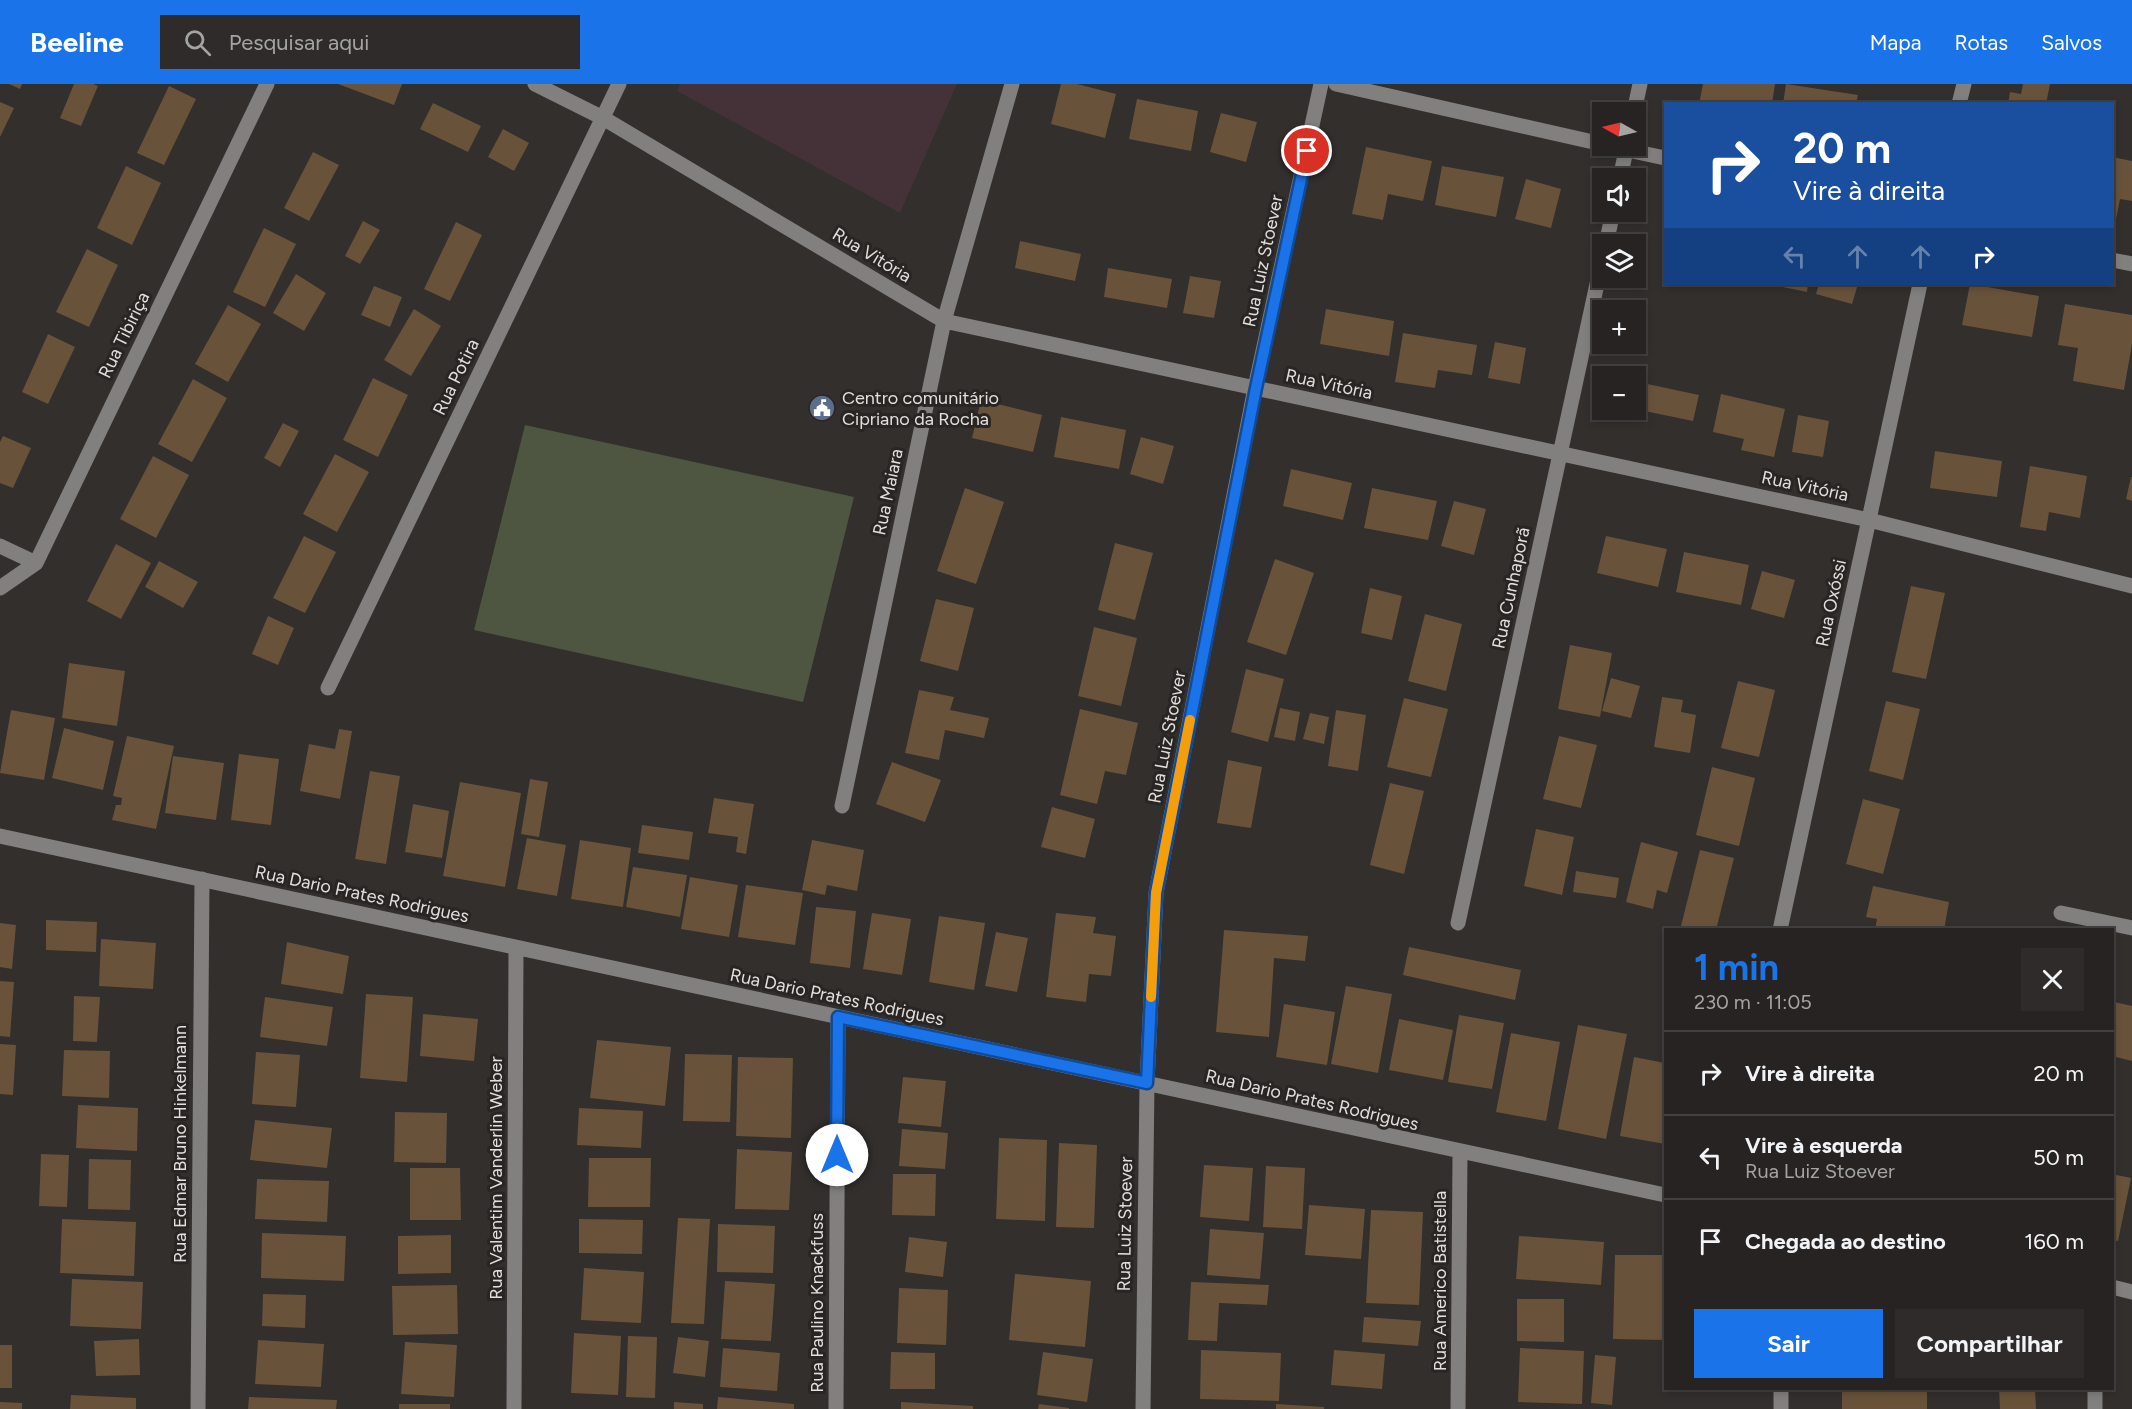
<!DOCTYPE html>
<html lang="pt">
<head>
<meta charset="utf-8">
<style>
	:root { --surface:#262322; --page:#2e2b2a; --text:#f1f3f6; --muted:#a4a4a5; --line:#424040; --accent:#1a73e8 }
	body { margin:0; font-family:Figtree,sans-serif; background:var(--page); color:var(--text); height:100vh; display:flex; flex-direction:column; font-size:22px; white-space:nowrap }
	* { box-sizing:border-box; margin:0 }
	p { font-size:20px; color:var(--muted) }
	.icon { flex:none; width:33px; height:33px; fill:none; stroke:currentColor; stroke-width:2; stroke-linecap:round; stroke-linejoin:round }
	.map { position:relative; flex:1; overflow:hidden }
	.side { position:absolute; left:1664px; top:844px; width:450px; height:462px; display:flex; flex-direction:column; background:var(--surface); border-radius:0px; box-shadow:0 3px 9px #0003,0 0 0 2px var(--line) }
	.side>* { flex:none }
	.banner { position:absolute; left:1664px; top:18px; width:450px; height:183px; border-radius:0px; box-shadow:0 3px 9px #0003,0 0 0 2px var(--line); background:#1a4fa0; color:#fff; overflow:hidden }
	.needle { width:39px; rotate:278deg }
	.controls { position:absolute; left:1592px; top:18px; display:grid; gap:12px }
	.controls a { display:grid; place-items:center; width:54px; height:54px; border-radius:0px; background:var(--surface); box-shadow:0 3px 9px #0003,0 0 0 2px var(--line); font-size:30px }
	.pin { position:absolute; display:grid; place-items:center; width:51px; height:51px; color:#fff; margin:-26px; border:3px solid #fff; border-radius:50%; box-shadow:0 2px 6px #0007 }
	.me { position:absolute; width:66px; margin:-33px; rotate:0deg; stroke-linejoin:round; filter:drop-shadow(0 0 4px #0008) }
	.turn { display:flex; align-items:center; gap:21px; height:126px; padding:0 30px; font-size:27px }
	.turn .icon { width:78px; height:78px; stroke-width:2.5 }
	.turn b { display:block; font-size:42px; line-height:51px }
	.lanes { display:flex; align-items:center; height:57px; padding:0 30px; background:#0003; justify-content:center; gap:30px; direction:ltr }
	.lanes .off { opacity:.35 }
	.round { display:grid; place-items:center; flex:none; width:63px; height:63px; border-radius:0px; background:var(--page) }
	.overview { display:flex; align-items:center; justify-content:space-between; height:102px; padding:0 30px }
	h1 { font-size:36px; font-weight:700; line-height:45px; color:var(--accent) }
	.button { display:flex; gap:12px; margin-top:auto; padding:12px 30px }
	.button a { flex:1; height:69px; border-radius:0px; background:var(--accent); color:#fff; font-size:24px; font-weight:700; line-height:69px; text-align:center }
	.button a+a { background:var(--page); color:var(--text) }
	ul { padding:0; list-style:none }
	li { display:flex; align-items:center; gap:18px; height:84px; padding:0 30px; border-top:2px solid var(--line) }
	li div { flex:1 }
	li b { display:block; font-size:22px }
	li em { font-style:normal }
	header { display:flex; align-items:center; gap:36px; box-sizing:border-box; height:84px; padding:0 30px; background:var(--accent); color:#fff }
	header strong { font-size:28px }
	nav { display:flex; gap:33px; margin-inline-start:auto; font-size:21px }
	.search { width:420px; height:54px; background:var(--page); display:flex; align-items:center; gap:15px; box-sizing:border-box; padding:0 21px; border-radius:0px; color:var(--muted); font-size:22px }
	.map>svg:first-child { display:block }
</style>
</head>
<body>
<header>
<strong>Beeline</strong>
<div class="search"><svg class="icon" aria-label="search" viewBox="0 0 24 24"><circle cx="10" cy="10" r="6"/><path d="M15 15l6 6"/></svg>Pesquisar aqui</div>
<nav><a>Mapa</a><a>Rotas</a><a>Salvos</a></nav>
</header>
<div class="map">
<svg width="2132" height="1325" viewBox="0 0 2132 1325">
	<rect width="100%" height="100%" fill="#322f2d"/>
	<path fill="#453138" d="M680,0H957L900,129L677,7Z"/>
	<path fill="#4e5540" d="M525,341L854,413L803,618L474,546Z"/>
	<path fill="#68523a" d="M9,0H22L20,5Z
		M74,0H93L98,2L81,42L60,34Z
		M338,0H402L394,21Z
		M1061,0H1077L1116,10L1105,54L1051,40Z
		M1703,0H1775L1772,20H1699Z
		M1786,0L1858,11L1856,20H1783Z
		M2023,0H2050L2046,20H2008L2010,8L2021,10Z
		M169,2L196,15L164,81L137,69Z
		M1137,15L1198,27L1191,67L1129,55Z
		M0,18L14,24L0,53Z
		M433,19L481,42L468,68L420,45Z
		M1221,29L1257,38L1246,78L1210,68Z
		M503,45L529,59L514,87L488,73Z
		M1366,63L1432,77L1423,117L1388,110L1383,136L1352,130Z
		M313,68L339,81L309,137L284,124Z
		M2112,73L2132,77V117L2120,115L2116,135L2112,134Z
		M126,82L161,99L132,161L97,144Z
		M1442,82L1504,93L1496,133L1435,121Z
		M1526,95L1561,105L1551,144L1515,135Z
		M363,137L380,146L360,180L345,172Z
		M456,138L482,151L450,217L424,205Z
		M264,144L296,160L265,223L233,208Z
		M1020,157L1081,170L1075,197L1015,184Z
		M87,165L118,181L89,243L56,228Z
		M1108,184L1172,195L1167,224L1104,213Z
		M296,190L326,209L304,247L273,229Z
		M1190,192L1221,197L1214,234L1183,229Z
		M1769,200H1808L1807,208Z
		M1819,200H1858L1852,220L1816,210Z
		M1970,200L2039,212L2032,253L1962,241Z
		M374,202L402,213L390,243L361,231Z
		M2065,220L2132,231V260L2124,306L2073,297L2078,264L2058,261Z
		M228,221L261,240L228,298L195,280Z
		M414,225L441,242L411,292L384,276Z
		M1326,225L1394,237L1389,272L1320,260Z
		M1403,249L1477,261L1472,291L1438,286L1435,304L1395,298Z
		M48,250L75,263L48,320L22,308Z
		M1495,258L1526,264L1520,300L1488,294Z
		M373,294L408,311L378,373L343,356Z
		M193,295L227,314L192,378L158,360Z
		M1638,298L1699,311L1693,337L1635,325Z
		M1721,310L1785,325L1774,373L1741,366L1744,355L1713,348Z
		M981,316L1042,331L1033,368L972,354Z
		M1798,331L1829,337L1823,373L1792,368Z
		M1061,333L1126,346L1119,385L1054,373Z
		M283,339L299,347L280,383L264,374Z
		M3,352L31,364L13,404L0,399V358Z
		M1141,353L1174,362L1163,400L1130,390Z
		M1935,367L2002,377L1997,413L1930,404Z
		M335,370L369,388L337,448L303,430Z
		M153,372L189,391L156,454L120,435Z
		M2030,382L2087,392L2080,434L2049,428L2046,447L2020,443Z
		M1291,385L1352,399L1343,436L1283,422Z
		M2131,393H2132V417L2126,415Z
		M965,404L1004,418L976,500L937,487Z
		M1372,404L1437,417L1428,456L1364,444Z
		M1454,417L1486,425L1474,471L1441,462Z
		M304,452L336,468L305,529L273,514Z
		M1606,452L1667,465L1658,503L1597,489Z
		M1115,459L1153,469L1135,536L1098,526Z
		M116,460L151,479L121,535L87,517Z
		M1684,468L1749,481L1741,521L1676,508Z
		M1275,475L1314,489L1286,571L1247,558Z
		M159,477L198,498L183,524L145,503Z
		M1762,487L1795,496L1784,534L1751,525Z
		M1911,502L1945,509L1926,595L1892,588Z
		M1370,504L1402,512L1392,556L1361,549Z
		M936,515L974,524L958,587L920,577Z
		M1425,530L1462,540L1446,607L1408,597Z
		M268,532L294,544L278,581L252,570Z
		M1094,543L1137,554L1121,622L1078,612Z
		M1570,561L1612,569L1600,633L1558,625Z
		M69,579L125,587L117,642L62,634Z
		M1246,585L1284,595L1268,658L1231,648Z
		M1611,594L1640,602L1631,634L1602,627Z
		M1738,597L1775,606L1759,673L1721,664Z
		M919,606L954,613L950,626L989,634L984,654L945,646L939,676L905,669Z
		M1662,613L1683,616L1681,628L1696,631L1690,669L1654,663Z
		M1404,614L1448,625L1431,693L1387,683Z
		M1886,617L1920,625L1903,696L1869,687Z
		M1280,624L1300,628L1295,657L1274,653Z
		M1080,625L1138,639L1126,691L1105,687L1097,720L1060,711Z
		M11,626L55,634L44,696L0,689Z
		M1336,626L1366,631L1358,687L1328,682Z
		M1310,629L1329,633L1324,660L1303,655Z
		M64,644L114,657L103,706L52,694Z
		M339,645L352,647L340,715L300,707L309,660L335,665Z
		M127,652L174,662L156,745L112,736L116,721H121L122,714L113,712Z
		M1559,652L1597,661L1581,724L1543,715Z
		M239,670L279,675L271,741L231,736Z
		M173,672L224,679L216,736L165,729Z
		M1228,676L1262,683L1251,744L1217,739Z
		M892,678L941,696L925,738L876,720Z
		M1712,683L1755,694L1739,762L1696,751Z
		M370,687L400,692L386,780L355,775Z
		M530,695L548,698L539,753L521,750Z
		M460,698L521,709L505,803L443,792Z
		M1390,699L1424,707L1404,790L1370,781Z
		M714,714L754,720L746,770L736,768L738,753L708,749Z
		M1863,715L1900,725L1883,790L1846,780Z
		M413,720L449,727L442,774L405,768Z
		M1052,723L1095,735L1085,774L1041,763Z
		M642,741L693,748L689,776L638,769Z
		M1536,745L1574,753L1562,811L1524,802Z
		M527,754L566,761L557,812L517,805Z
		M580,756L631,764L623,823L571,815Z
		M812,756L864,766L857,807L827,801L825,811L802,806Z
		M1641,758L1678,768L1667,809L1657,806L1653,825L1626,818Z
		M1700,766L1734,774L1716,846H1680Z
		M633,783L687,791L680,833L626,823Z
		M1576,787L1619,794L1616,814L1573,808Z
		M690,793L738,801L729,853L681,845Z
		M746,801L803,809L795,861L738,853Z
		M1873,802L1949,818L1944,846H1875L1877,835L1866,833Z
		M816,823L856,827L850,884L810,879Z
		M872,829L911,835L902,891L863,885Z
		M1056,829L1096,833L1093,849L1116,852L1111,892L1089,890L1086,918L1046,913Z
		M939,832L985,839L974,906L929,898Z
		M46,836L97,838L96,868L46,866Z
		M0,839L16,841L12,885L0,883Z
		M1224,846L1308,852L1305,877L1274,874L1269,953L1216,948Z
		M996,848L1028,854L1017,908L985,902Z
		M101,855L156,859L153,905L99,902Z
		M287,858L349,872L343,910L281,900Z
		M1409,863L1521,886L1515,916L1403,891Z
		M0,897L14,898L10,953L0,952Z
		M1346,902L1392,910L1378,989L1331,980Z
		M366,910L413,913L407,998L360,994Z
		M74,912L100,913L97,958L73,957Z
		M265,913L333,923L327,962L260,953Z
		M2114,918L2132,922V977L2112,972V927Z
		M1284,920L1335,928L1327,981L1276,973Z
		M423,930L478,935L474,977L420,972Z
		M1459,931L1504,939L1492,1005L1448,998Z
		M1399,935L1453,946L1443,996L1389,986Z
		M1578,941L1627,950L1606,1055L1558,1045Z
		M1511,949L1560,958L1546,1037L1496,1028Z
		M597,956L671,963L665,1022L590,1014Z
		M0,960L16,961L13,1011L0,1010Z
		M64,966L110,967L109,1014L62,1012Z
		M256,968L300,971L296,1023L252,1020Z
		M685,970L732,971L730,1038L683,1037Z
		M738,973L793,974L791,1054L736,1052Z
		M1634,973L1665,979V1060L1620,1052Z
		M903,993L946,997L941,1043L898,1039Z
		M78,1021L138,1024L137,1067L76,1064Z
		M579,1024L643,1027L641,1064L577,1061Z
		M395,1028L447,1029L446,1079L394,1078Z
		M255,1036L332,1044L327,1084L250,1076Z
		M902,1045L948,1049L945,1085L899,1082Z
		M999,1054L1047,1056L1045,1137L996,1135Z
		M1059,1059L1097,1061L1094,1144L1056,1143Z
		M737,1065L792,1068L789,1126L735,1125Z
		M41,1070L69,1071L67,1123L39,1122Z
		M589,1074H651L650,1123H588Z
		M89,1075L131,1076L130,1126L88,1125Z
		M1204,1081L1253,1084L1249,1137L1200,1133Z
		M1266,1082L1305,1084L1302,1145L1263,1143Z
		M410,1084H460L461,1136H410Z
		M893,1090H936L935,1132L892,1131Z
		M2112,1090L2131,1094L2118,1157L2112,1156Z
		M257,1095L329,1097L327,1138L255,1135Z
		M1309,1121L1365,1125L1361,1175L1305,1171Z
		M1371,1126L1423,1128L1419,1221L1366,1219Z
		M678,1134L710,1135L704,1240L671,1239Z
		M62,1135L136,1138L134,1192L60,1189Z
		M579,1135L643,1136L642,1170L579,1169Z
		M718,1140L775,1142L773,1189L717,1188Z
		M1210,1145L1264,1149L1260,1195L1207,1191Z
		M262,1149L346,1152L344,1197L261,1194Z
		M451,1151V1189L398,1190V1152Z
		M1519,1152L1604,1158L1601,1201L1516,1195Z
		M909,1153L947,1158L943,1193L905,1188Z
		M1615,1171H1665V1256L1613,1255Z
		M584,1184L644,1188L641,1239L581,1236Z
		M1015,1190L1091,1197L1085,1263L1009,1256Z
		M72,1195L143,1198L141,1245L70,1242Z
		M725,1197L775,1200L771,1257L721,1255Z
		M1191,1198L1269,1201L1267,1221L1219,1219L1217,1257L1188,1256Z
		M457,1201L458,1250L393,1251L392,1202Z
		M899,1204L948,1206L946,1261L897,1259Z
		M263,1210L306,1211L305,1244L262,1242Z
		M1517,1215H1564V1258L1517,1257Z
		M1364,1233L1421,1237L1418,1262L1362,1258Z
		M574,1249L621,1252L618,1311L571,1309Z
		M628,1252L657,1253L655,1314L626,1313Z
		M678,1253L709,1257L705,1293L673,1289Z
		M139,1255L140,1291L96,1292L94,1257Z
		M258,1256L324,1260L321,1303L255,1300Z
		M405,1258L457,1261L454,1313L401,1310Z
		M0,1261H12V1304H0Z
		M723,1264L780,1269L777,1307L720,1303Z
		M1520,1264L1584,1267L1582,1320L1518,1318Z
		M1201,1266L1281,1269L1279,1317L1200,1315Z
		M1334,1266L1385,1270L1382,1305L1331,1301Z
		M891,1268L935,1269V1305H890Z
		M1043,1268L1093,1275L1087,1318L1037,1311Z
		M1595,1271L1616,1273L1612,1321L1591,1319Z
		M1842,1305H1927V1325H1842Z
		M1999,1305H2035L2036,1325H2000Z
		M71,1311L136,1314V1325H70Z
		M249,1313L337,1316L336,1325H248Z
		M718,1313L794,1320V1325H717Z
		M0,1318L22,1319V1325H0Z
		M674,1318L703,1320V1325H674Z
		M901,1318L973,1322V1325H901Z
		M399,1320H450V1325H399Z
		M1039,1320L1069,1324V1325H1038Z
		M1276,1320L1324,1323V1325H1276Z"/>
	<g fill="none" stroke-linecap="round" stroke-linejoin="round">
		<path stroke="#827f7f" stroke-width="15" d="M535,0L603,34L944,237L1869,436L2132,502
			M1336,0L1602,60
			M1959,20L1964,0
			M1634,28L1640,0
			M1609,62L1665,74
			M1620,94L1627,62
			M1606,160L1613,128
			M2112,176L2132,180
			M0,462L36,479
			M0,504L36,479L267,0
			M328,604L619,0
			M842,722L944,237L1012,0
			M0,752L1665,1111
			M2061,829L2132,844
			M1458,839L1602,177
			M1780,846L1920,200
			M2112,1203L2132,1208
			M198,1325L202,795
			M514,1325L516,864
			M836,1325L838,933
			M1143,1325L1147,999L1156,809L1255,304L1321,0
			M1458,1325L1460,1069
			M1781,1325V1305
			M2095,1325V1305"/>
	</g>
	<g fill="none" stroke-linecap="round" stroke-linejoin="round">
		<g stroke="#114b97" stroke-width="15">
			<path id="route" d="M837,1071L838,933L1147,999L1156,809L1256,304L1307,67"/>
		</g>
		<use href="#route" stroke="#1a73e8" stroke-width="10"/>
		<path stroke="#f59e0b" stroke-width="10" d="M1151,913L1156,809L1190,636"/>
	</g>
	<defs>
		<g id="civic-disc" transform="scale(1.35)"><circle r="9.5" fill="#5c6f8a" stroke="#282523"/><path d="M-.6-6.5H3V-4.5H.6V-3L4-1V1h2V6H-6V1h2V-1L-.6-3ZM-1.2 2.5V6h2.4V2.5Z" fill="#fff"/></g>
	</defs>
	<g fill-rule="evenodd">
		<use href="#civic-disc" x="822" y="324"/>
	</g>
	<g text-anchor="middle" stroke-width="6" stroke-linejoin="round" paint-order="stroke">
		<g font-size="18" fill="#e1dfdd" stroke="#282523">
			<text transform="translate(872 171) rotate(31)" y="6">Rua Vitória</text>
			<text transform="translate(1263 177) rotate(-78)" y="6">Rua Luiz Stoever</text>
			<text transform="translate(124 251) rotate(-64)" y="6">Rua Tibiriça</text>
			<text transform="translate(456 293) rotate(-64)" y="6">Rua Potira</text>
			<text transform="translate(1329 300) rotate(12)" y="6">Rua Vitória</text>
			<text transform="translate(1805 402) rotate(12)" y="6">Rua Vitória</text>
			<text transform="translate(888 408) rotate(-78)" y="6">Rua Maiara</text>
			<text transform="translate(1511 504) rotate(-78)" y="6">Rua Cunhaporã</text>
			<text transform="translate(1831 519) rotate(-78)" y="6">Rua Oxóssi</text>
			<text transform="translate(1167 653) rotate(-79)" y="6">Rua Luiz Stoever</text>
			<text transform="translate(362 810) rotate(12)" y="6">Rua Dario Prates Rodrigues</text>
			<text transform="translate(837 913) rotate(12)" y="6">Rua Dario Prates Rodrigues</text>
			<text transform="translate(1312 1016) rotate(13)" y="6">Rua Dario Prates Rodrigues</text>
			<text transform="translate(180 1060) rotate(-90)" y="6">Rua Edmar Bruno Hinkelmann</text>
			<text transform="translate(496 1094) rotate(-90)" y="6">Rua Valentim Vanderlin Weber</text>
			<text transform="translate(1125 1140) rotate(-89)" y="6">Rua Luiz Stoever</text>
			<text transform="translate(1440 1197) rotate(-90)" y="6">Rua Americo Batistella</text>
			<text transform="translate(817 1219) rotate(-90)" y="6">Rua Paulino Knackfuss</text>
		</g>
		<g font-size="18" fill="#e1dfdd" stroke="#282523" text-anchor="start">
			<text x="842" y="320">Centro comunitário<tspan x="842" dy="21">Cipriano da Rocha</tspan></text>
		</g>
	</g>
</svg>
<div class="controls">
<a><svg class="needle" viewBox="-14 -14 28 28"><path d="M0-13l5 13h-10z" fill="#e53935"/><path d="M0 13l5-13h-10z" fill="#a4a4a5"/></svg></a>
<a><svg class="icon" aria-label="sound" viewBox="0 0 24 24"><path d="M4 9h4l5-4v14l-5-4H4zM17 9q2 3 0 6"/></svg></a>
<a><svg class="icon" aria-label="layers" viewBox="0 0 24 24"><path d="M12 4l9 5-9 5-9-5zM3 14l9 5 9-5"/></svg></a>
<a>+</a>
<a>−</a>
</div>
<div class="pin" style="left:1307px;top:67px;background:#d93025"><svg class="icon" aria-label="arrive" viewBox="0 0 24 24"><path d="M6 21V4h12l-3 4 3 4H6"/></svg></div>
<svg class="me" style="left:837px;top:1071px" viewBox="-20 -20 40 40"><circle r="19" fill="#fff"/><path d="M0-13L10 11 0 6-10 11z" fill="#1a73e8"/></svg>
<div class="banner">
<div class="turn"><svg class="icon" aria-label="right" viewBox="0 0 24 24"><path d="M7 20v-9h11M14 6l5 5-5 5"/></svg><div><b>20 m</b>Vire à direita</div></div>
<div class="lanes"><svg class="icon off" aria-label="left" viewBox="0 0 24 24"><path d="M17 20v-9H6M10 6l-5 5 5 5"/></svg><svg class="icon off" aria-label="ahead" viewBox="0 0 24 24"><path d="M12 20V5M6 11l6-6 6 6"/></svg><svg class="icon off" aria-label="ahead" viewBox="0 0 24 24"><path d="M12 20V5M6 11l6-6 6 6"/></svg><svg class="icon" aria-label="right" viewBox="0 0 24 24"><path d="M7 20v-9h11M14 6l5 5-5 5"/></svg></div>
</div>
<section class="side">
<div class="overview"><div><h1>1 min</h1><p>230 m · 11:05</p></div><a class="round"><svg class="icon" aria-label="close" viewBox="0 0 24 24"><path d="M6 6l12 12M18 6L6 18"/></svg></a></div>
<ul>
<li><svg class="icon" aria-label="right" viewBox="0 0 24 24"><path d="M7 20v-9h11M14 6l5 5-5 5"/></svg><div><b>Vire à direita</b></div><em>20 m</em></li>
<li><svg class="icon" aria-label="left" viewBox="0 0 24 24"><path d="M17 20v-9H6M10 6l-5 5 5 5"/></svg><div><b>Vire à esquerda</b><p>Rua Luiz Stoever</p></div><em>50 m</em></li>
<li><svg class="icon" aria-label="arrive" viewBox="0 0 24 24"><path d="M6 21V4h12l-3 4 3 4H6"/></svg><div><b>Chegada ao destino</b></div><em>160 m</em></li>
</ul>
<div class="button"><a>Sair</a><a>Compartilhar</a></div>
</section>
</div>
</body>
</html>
